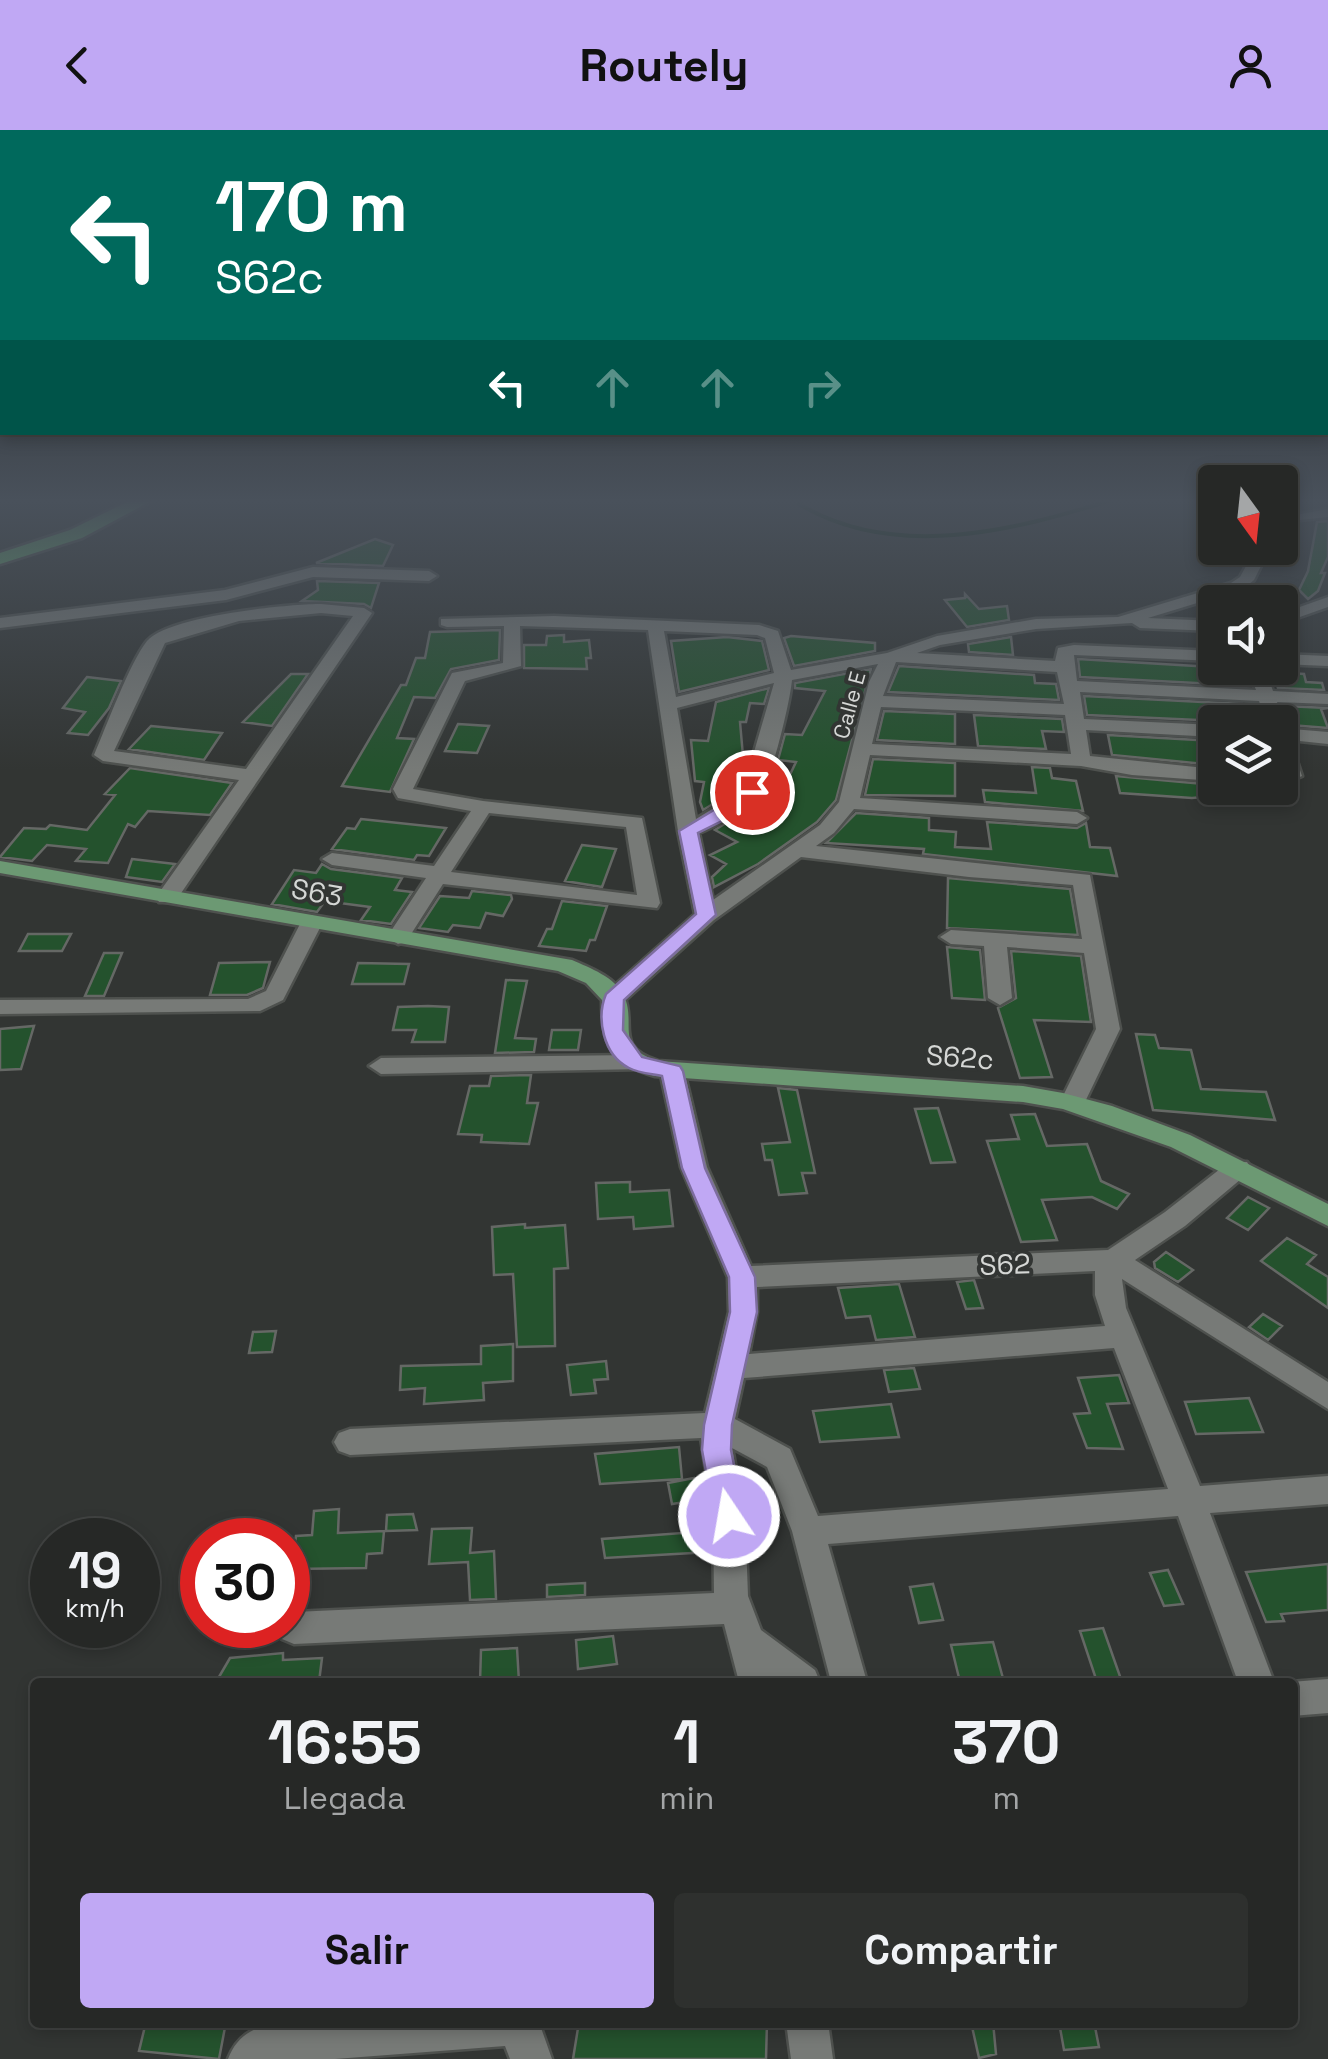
<!DOCTYPE html>
<html lang="es">
<head>
<meta charset="utf-8">
<style>
	:root { --surface:#262826; --page:#2e302e; --text:#f1f3f6; --muted:#a4a6a7; --line:#424443; --accent:#c0a8f4 }
	body { margin:0; font-family:"Space Grotesk",sans-serif; background:var(--page); color:var(--text); height:100vh; display:flex; flex-direction:column; font-size:38px; white-space:nowrap }
	* { box-sizing:border-box; margin:0 }
	p { font-size:32px; color:var(--muted) }
	.icon { flex:none; width:55px; height:55px; fill:none; stroke:currentColor; stroke-width:2; stroke-linecap:round; stroke-linejoin:round }
	.map { position:relative; flex:1; overflow:hidden }
	.drawer { position:absolute; left:30px; top:1548px; width:1268px; height:350px; display:flex; flex-direction:column; background:var(--surface); border-radius:10px; box-shadow:0 5px 15px #0003,0 0 0 2px var(--line) }
	.drawer>* { flex:none }
	.guide { position:absolute; left:0px; top:0px; width:1330px; height:305px; box-shadow:0 5px 15px #0003,0 0 0 2px var(--line); background:#00695c; color:#fff; overflow:hidden }
	.needle { width:65px; rotate:165deg }
	.fabs { position:absolute; left:1198px; top:335px; display:grid; gap:20px }
	.fabs a { display:grid; place-items:center; width:100px; height:100px; border-radius:10px; background:var(--surface); box-shadow:0 5px 15px #0003,0 0 0 2px var(--line); font-size:50px }
	.speed { position:absolute; left:30px; top:1388px; display:flex; gap:20px; font-size:50px; font-weight:700; text-align:center }
	.speed>* { display:grid; place-content:center; width:130px; height:130px; border-radius:50%; background:var(--surface); box-shadow:0 5px 15px #0003,0 0 0 2px var(--line); line-height:1 }
	.speed small { font-size:25px; font-weight:400 }
	.speed .limit { border:15px solid #d22; background:#fff; color:#111 }
	.pin { position:absolute; display:grid; place-items:center; width:85px; height:85px; color:#fff; margin:-42px; border:5px solid #fff; border-radius:50%; box-shadow:0 2px 10px #0007 }
	.me { position:absolute; width:110px; margin:-55px; rotate:348deg; stroke-linejoin:round; filter:drop-shadow(0 0 8px #0008) }
	.turn { display:flex; align-items:center; gap:35px; height:210px; padding:0 50px; font-size:45px }
	.turn .icon { width:130px; height:130px; stroke-width:2.5 }
	.turn b { display:block; font-size:70px; line-height:85px }
	.lanes { display:flex; align-items:center; height:95px; padding:0 50px; background:#0003; justify-content:center; gap:50px; direction:ltr }
	.lanes .off { opacity:.35 }
	.eta { display:flex; justify-content:space-evenly; align-items:center; height:170px; text-align:center }
	.eta b { font-size:60px; font-weight:700; line-height:70px }
	.action { display:flex; gap:20px; margin-top:auto; padding:20px 50px }
	.action a { flex:1; height:115px; border-radius:10px; background:var(--accent); color:#111; font-size:40px; font-weight:700; line-height:115px; text-align:center }
	.action a+a { background:var(--page); color:var(--text) }
	header { display:flex; justify-content:space-between; align-items:center; height:130px; padding:0 50px; background:var(--accent); color:#111; font-size:45px; font-weight:700 }
	.map>svg:first-child { display:block }
</style>
</head>
<body>
<header><svg class="icon" aria-label="back" viewBox="0 0 24 24"><path d="M15 5l-7 7 7 7"/></svg>Routely<svg class="icon" aria-label="person" viewBox="0 0 24 24"><circle cx="12" cy="8" r="4"/><path d="M4 21q1-7 8-7t8 7"/></svg></header>
<div class="map">
<svg width="1328" height="1929" viewBox="0 0 1328 1929">
	<rect width="100%" height="100%" fill="#323533"/>
	<g fill="none" stroke-linecap="round" stroke-linejoin="round">
		<path stroke="#002006" stroke-width="4" d="M799,370V374C894,431 1012,401 1112,370"/>
	</g>
	<path fill="#24522d" stroke="#656865" stroke-width="2.5" d="M1328,391V427L1321,443H1325L1318,461L1308,469L1299,460L1308,441L1317,392Z
		M375,409L393,415L383,436L316,433Z
		M317,451L379,453L371,478L364,474L302,471L318,460Z
		M965,464L979,479L1007,476L1009,490L967,497L945,470L965,468Z
		M500,500L499,530L451,539L435,568L414,567L397,608L414,609L390,662L342,656L401,555H406L416,528H425L430,502Z
		M564,505V512L589,510L591,528H586L587,539L524,538V515H546L547,506Z
		M791,506L875,513V521L794,536L784,508Z
		M727,507L762,511L769,540L679,562L671,511Z
		M1011,507L1013,525L969,522L968,514Z
		M1078,529L1229,538L1235,555L1080,547Z
		M899,536L1034,545L1035,553L1056,554L1059,570L888,562Z
		M871,539L836,670L817,692L758,734L714,757L712,747L726,734L710,725L737,712L715,700L759,672L776,674L796,632L778,630L785,604L802,605L825,561L795,558V553Z
		M1273,542L1304,544L1306,552L1322,553L1324,560L1278,558Z
		M291,544H308L272,596L243,592Z
		M87,547L121,551L109,578L88,605L68,603L85,582L63,578Z
		M769,558L764,574L750,573L746,592H740L743,626L739,658L703,680L700,672L704,652L695,651L691,610L708,611L716,572Z
		M1084,566L1242,574L1245,584H1240L1243,592L1087,585Z
		M1284,576L1328,578L1321,579L1328,598L1290,595Z
		M884,581L955,584V614L877,610Z
		M974,585L1062,589L1064,602L1042,601L1046,619L978,616Z
		M458,594L489,596L477,623L445,621Z
		M151,596L222,603L204,630L129,619Z
		M1108,605L1215,611V635L1112,625Z
		M873,629L955,633V666L865,665Z
		M1032,637L1050,638L1052,648L1076,651L1083,681L985,672L983,660L1036,663Z
		M130,638L232,653L210,685L148,681L135,697L128,694L108,733L76,731L86,719L47,715L32,731L0,727L24,698L46,699L50,695L87,700L115,665L105,664Z
		M1116,646L1215,655V662H1202L1203,667L1192,668L1120,663Z
		M856,683L929,688V700L956,702L955,717L991,719L987,692L1077,698L1086,693L1090,717L1110,718L1117,746L923,724L924,719L826,713Z
		M361,689L446,698L429,726L417,725L414,730L332,719L347,698L355,699Z
		M582,715L616,719L602,757L565,751Z
		M132,729L175,734L162,752L126,747Z
		M322,734L331,739L402,748L395,760L412,762L391,794L361,790L370,777L325,771L317,782L272,774L294,740L316,743Z
		M948,748L1070,759L1078,805L947,798Z
		M472,761L511,765L512,769L503,786L486,783L480,798L453,795L448,802L419,798L440,766L469,768Z
		M562,771L607,776L595,810H590L586,821L539,816L547,799H552Z
		M28,804H71L62,821H19Z
		M947,817L980,820L985,870L952,868Z
		M1011,821L1081,826L1091,892L1034,890L1052,947L1020,948L998,878L1016,868Z
		M104,823H122L104,866H85Z
		M270,832L263,858L247,865H210L219,833Z
		M358,833L409,834L404,854H352Z
		M506,850L527,851L515,908L536,909L534,922L495,923Z
		M428,876L449,877L445,912H412L416,900H393L398,877Z
		M34,896L21,939L0,940V899Z
		M552,900H581L578,920H549Z
		M1136,904L1155,905L1159,918L1191,920L1201,959L1266,962L1275,990L1153,980Z
		M531,945L527,973H538L529,1014L481,1012L482,1005L458,1004L470,956H489L491,946Z
		M778,958L797,960L815,1043H802L807,1063L779,1065L772,1030H765L762,1014L790,1012Z
		M938,978L955,1032L931,1033L915,979Z
		M1035,984L1047,1016L1087,1014L1101,1051L1129,1064L1117,1079L1092,1067L1042,1070L1057,1110L1021,1112L987,1011L1019,1009L1011,985Z
		M630,1052V1062L669,1060L673,1096L634,1099L633,1087L598,1089L596,1053Z
		M1248,1067L1269,1078L1248,1100L1227,1088Z
		M525,1094V1098L565,1095L568,1138L554,1139L555,1216L517,1217L513,1144L494,1145L492,1097Z
		M1287,1108L1316,1125L1307,1134L1328,1147V1178L1261,1131Z
		M1166,1122L1193,1140L1178,1152L1155,1138L1154,1132Z
		M974,1150L983,1178L966,1179L957,1152Z
		M899,1154L915,1207L876,1210L870,1186L846,1188L838,1158Z
		M1263,1184L1282,1196L1268,1210L1249,1197Z
		M276,1201L272,1222L249,1223L253,1202Z
		M513,1214V1251L483,1253L484,1270L424,1274L425,1258L400,1260L401,1236L481,1234V1216Z
		M606,1231L608,1249L594,1250L596,1263L571,1265L567,1235Z
		M914,1238L920,1259L889,1262L884,1240Z
		M1119,1245L1129,1273L1107,1274L1123,1319L1087,1318L1074,1284L1090,1283L1078,1248Z
		M1249,1268L1263,1302L1196,1304L1185,1272Z
		M891,1274L899,1307L820,1312L813,1281Z
		M679,1317L682,1349L600,1354L595,1324Z
		M694,1348L698,1370L672,1374L668,1353Z
		M339,1379L338,1403L384,1401L382,1423L367,1424L366,1438L292,1439L296,1406L312,1405L314,1381Z
		M413,1384L417,1400L386,1401L387,1385Z
		M472,1398L470,1423L494,1421L496,1469L470,1470L468,1432L429,1434L432,1399Z
		M709,1401L710,1422L605,1428L602,1409Z
		M1328,1434V1480L1281,1484L1284,1491L1266,1492L1246,1442Z
		M1168,1440L1183,1474L1164,1476L1150,1443Z
		M585,1453V1465L547,1467V1455Z
		M933,1454L943,1490L919,1493L910,1457Z
		M1103,1498L1122,1552H1097L1080,1501Z
		M613,1506L617,1534L578,1539L576,1510Z
		M993,1512L1004,1552H960L951,1515Z
		M517,1518L519,1552H480L481,1520Z
		M283,1523V1530L322,1528L319,1552H216L230,1528Z
		M146,1892H226L219,1929L139,1921Z
		M579,1892H767L766,1929H573Z
		M971,1892H993L996,1924L979,1928Z
		M1059,1892H1094L1099,1917L1064,1920Z"/>
	<g fill="none" stroke-linecap="round" stroke-linejoin="round">
		<g stroke="#4e514e" stroke-width="5">
			<path id="minor" d="M1328,379V387L1299,390L1280,397V388Z
				M1256,418H1270L1254,450L1243,459L1148,488L1215,491V501L1140,498L1132,493L1036,499L940,515L917,523L1055,531L1058,518L1074,515L1215,521V531L1074,525L1077,551L1256,560L1248,538H1265L1273,561L1328,564V574L1277,572L1284,592L1280,596V592H1266L1259,571L1080,562L1084,589L1215,595V607L1086,600L1090,626L1215,639V651L1132,645L1081,636L870,625L860,668L1077,682L1087,688L1077,694L854,679L834,703L816,716L1090,745L1120,899L1083,976H1065L1061,970L1096,899L1084,823L1007,817L1012,868L1000,875L988,868L984,816L951,814L940,807L951,800L1082,809L1073,755L969,747L801,727L714,790L622,873H606L602,868L606,863L695,784L678,701L648,500L520,496L521,536L465,551L413,659L483,671L642,688L660,773L657,778L443,754L406,812L398,814L387,807L426,748L332,735L322,729L332,723L434,736L471,681L398,668L393,659L452,543L503,533L504,496L447,497L441,495V489L554,486L759,495L778,501L791,540L887,523L937,506L1036,489L1118,487L1231,453L1240,447ZM664,501L757,505L765,508L774,543L676,567ZM896,532L1057,542L1064,574L883,566ZM878,534L869,552L839,672L820,695L713,770L699,703C718,693 746,684 760,665C772,648 790,572 792,550ZM774,553L743,660L696,689L677,578ZM881,577L1065,585L1071,624L872,614ZM489,683L626,697L637,765L451,742Z
				M313,437L429,441L437,446L429,451L313,447L226,470L0,498V488L225,460Z
				M1328,467V477L1280,494V484Z
				M321,474L364,478L372,483L175,772H159L156,767L239,650L103,631L94,625C106,597 130,532 147,511C168,486 288,474 321,474ZM321,483L353,486L246,639L114,621L165,513L239,491Z
				M1280,524L1328,526V536L1280,534Z
				M1280,598L1328,602V614L1290,610L1302,646L1280,655Z
				M312,785L323,792L283,870L260,881L0,884V870L248,869L266,861L301,792Z
				M635,925L647,933L644,939L381,944L369,936L381,928Z
				M672,933L684,941L707,1037L751,1136L1108,1120L1165,1082L1229,1032H1247L1251,1038L1247,1044L1185,1096L1135,1130L1328,1252V1279L1122,1149L1126,1178L1200,1356L1328,1346V1374L1210,1383L1274,1552H1238L1178,1386L828,1414L867,1552H831L792,1401L767,1337L732,1318L745,1386L748,1466L761,1500L815,1540L820,1552H739L724,1494L294,1514L282,1509L278,1495H288V1485L294,1482L714,1463L713,1386L701,1308L350,1325L339,1321L334,1312L339,1303L350,1299L705,1283L729,1182L728,1147L681,1037L660,941ZM1095,1141V1165L1105,1196L749,1224L757,1182V1157ZM1114,1218L1168,1359L818,1386L790,1319L735,1289L744,1248Z
				M1328,1549V1583L1292,1586L1291,1552Z
				M275,1892H539L552,1929H510L505,1916L335,1929H228C237,1906 251,1899 275,1892Z
				M786,1892H828L833,1929H791Z"/>
		</g>
		<g stroke="#4e514e" stroke-width="5">
			<path id="major" d="M0,731L572,830C590,838 615,847 624,866C637,894 613,917 658,931L1023,956L1063,963L1112,976L1190,1005L1328,1074V1096L1171,1017L1063,979L1023,972L655,946C610,934 602,914 602,870L586,853L558,841L0,743Z"/>
		</g>
		<g stroke="#4e514e" stroke-width="5">
			<path id="highway" d="M131,370H153L82,408L0,434V423L70,400Z"/>
		</g>
		<use href="#minor" fill="#777a77" fill-rule="evenodd"/>
		<use href="#major" fill="#6c9973" fill-rule="evenodd"/>
		<use href="#highway" fill="#64ae70" fill-rule="evenodd"/>
	</g>
	<linearGradient id="sky" x2="0" y2="1"><stop stop-color="#1c1d1c"/><stop offset="0.58" stop-color="#49515b"/><stop offset="1" stop-color="#49515b" stop-opacity="0"/></linearGradient>
	<rect width="1328" height="640" fill="url(#sky)"/>
	<path fill="#c0a8f4" stroke="#7d6d9f" stroke-width="2.5" d="M752,657L758,658V666L738,683L698,703L716,785L624,870L623,900L642,927L680,936L683,941L705,1038L755,1147L757,1182L732,1295L731,1320L744,1386L739,1395L729,1398L718,1395L714,1386L702,1320L704,1295L730,1182L729,1147L682,1038L662,946C652,944 638,943 629,938C603,925 596,888 606,864L696,784L679,701Z"/>
	<g text-anchor="middle" stroke-width="8" stroke-linejoin="round" paint-order="stroke">
		<g font-size="22" fill="#d5d7d5" stroke="#323533">
			<text transform="translate(849 575) rotate(-75)" y="8">Calle E</text>
		</g>
		<g font-size="28" fill="#d5d7d5" stroke="#323533">
			<text transform="translate(317 762) rotate(10)" y="10">S63</text>
			<text transform="translate(960 927) rotate(4)" y="10">S62c</text>
			<text transform="translate(1005 1134) rotate(-2)" y="10">S62</text>
		</g>
	</g>
</svg>
<div class="fabs">
<a><svg class="needle" viewBox="-14 -14 28 28"><path d="M0-13l5 13h-10z" fill="#e53935"/><path d="M0 13l5-13h-10z" fill="#a4a6a7"/></svg></a>
<a><svg class="icon" aria-label="sound" viewBox="0 0 24 24"><path d="M4 9h4l5-4v14l-5-4H4zM17 9q2 3 0 6"/></svg></a>
<a><svg class="icon" aria-label="layers" viewBox="0 0 24 24"><path d="M12 4l9 5-9 5-9-5zM3 14l9 5 9-5"/></svg></a>
</div>
<div class="speed"><div>19<small>km/h</small></div><div class="limit">30</div></div>
<div class="pin" style="left:752px;top:662px;background:#d93025"><svg class="icon" aria-label="arrive" viewBox="0 0 24 24"><path d="M6 21V4h12l-3 4 3 4H6"/></svg></div>
<svg class="me" style="left:729px;top:1386px" viewBox="-20 -20 40 40"><circle r="17" fill="#c0a8f4" stroke="#fff" stroke-width="3"/><path d="M0-11L8 9 0 5-8 9z" fill="#fff"/></svg>
<div class="guide">
<div class="turn"><svg class="icon" aria-label="left" viewBox="0 0 24 24"><path d="M17 20v-9H6M10 6l-5 5 5 5"/></svg><div><b>170 m</b>S62c</div></div>
<div class="lanes"><svg class="icon" aria-label="left" viewBox="0 0 24 24"><path d="M17 20v-9H6M10 6l-5 5 5 5"/></svg><svg class="icon off" aria-label="ahead" viewBox="0 0 24 24"><path d="M12 20V5M6 11l6-6 6 6"/></svg><svg class="icon off" aria-label="ahead" viewBox="0 0 24 24"><path d="M12 20V5M6 11l6-6 6 6"/></svg><svg class="icon off" aria-label="right" viewBox="0 0 24 24"><path d="M7 20v-9h11M14 6l5 5-5 5"/></svg></div>
</div>
<section class="drawer">
<div class="eta">
<div><b>16:55</b><p>Llegada</p></div>
<div><b>1</b><p>min</p></div>
<div><b>370</b><p>m</p></div>
</div>
<div class="action"><a>Salir</a><a>Compartir</a></div>
</section>
</div>
</body>
</html>
